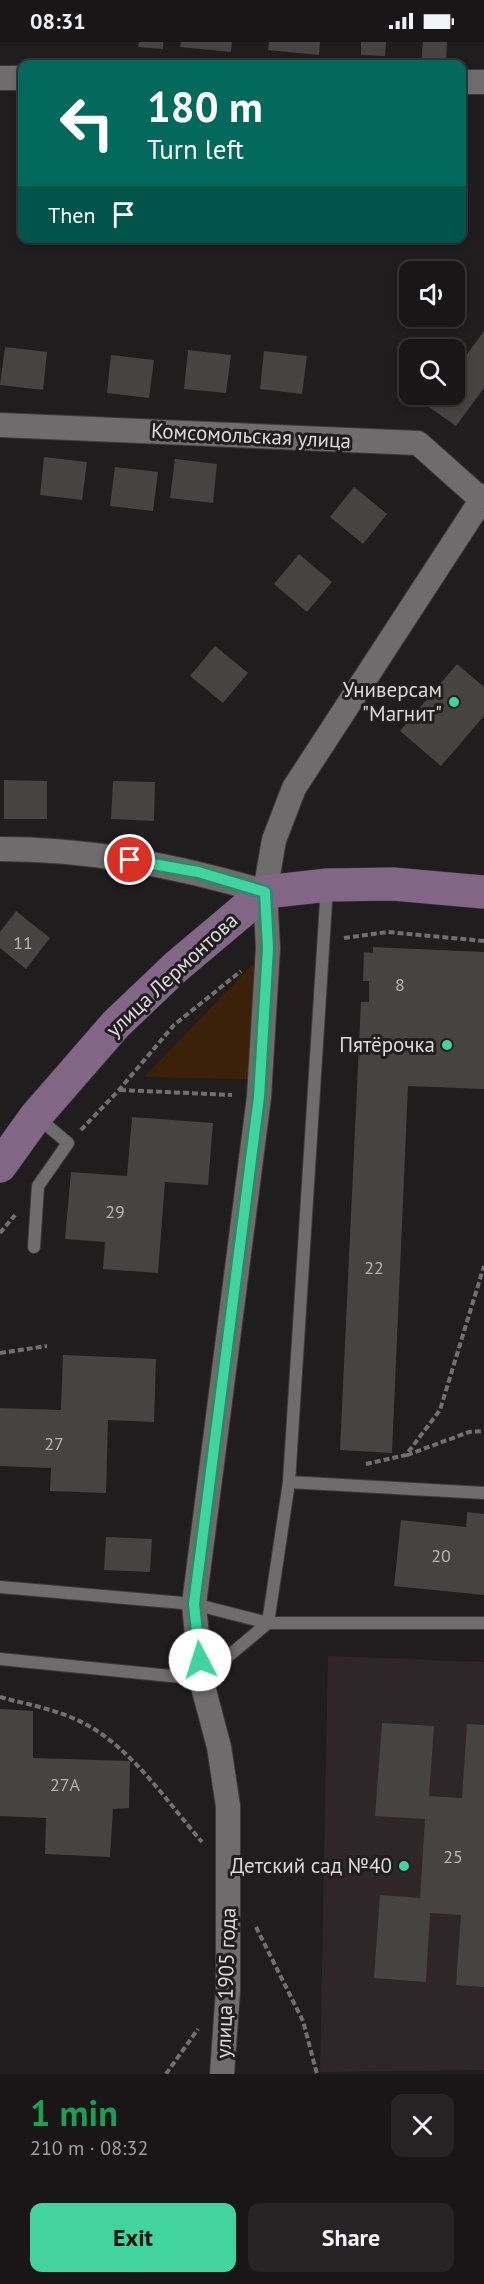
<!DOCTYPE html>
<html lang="en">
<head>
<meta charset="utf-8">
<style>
	:root { --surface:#181616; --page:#252323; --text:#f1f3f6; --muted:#9f9fa1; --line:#363535; --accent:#41d4a1 }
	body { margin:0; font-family:"PT Sans",sans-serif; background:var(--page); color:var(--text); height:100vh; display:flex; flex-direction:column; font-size:22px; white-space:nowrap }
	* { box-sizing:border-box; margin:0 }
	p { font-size:20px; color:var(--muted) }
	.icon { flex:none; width:33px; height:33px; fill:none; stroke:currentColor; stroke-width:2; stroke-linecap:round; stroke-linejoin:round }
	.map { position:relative; height:2032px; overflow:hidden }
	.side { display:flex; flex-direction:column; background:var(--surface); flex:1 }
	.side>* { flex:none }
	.banner { position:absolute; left:18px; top:18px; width:448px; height:183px; border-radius:12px; box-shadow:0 3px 9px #0003,0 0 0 2px var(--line); background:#00695c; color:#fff; overflow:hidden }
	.controls { position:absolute; left:399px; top:219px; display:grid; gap:12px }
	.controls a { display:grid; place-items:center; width:66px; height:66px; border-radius:12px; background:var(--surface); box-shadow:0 3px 9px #0003,0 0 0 2px var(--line); font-size:30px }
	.pin { position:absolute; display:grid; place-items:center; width:51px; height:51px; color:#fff; margin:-26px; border:3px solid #fff; border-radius:50%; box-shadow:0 2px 6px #0007 }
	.me { position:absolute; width:66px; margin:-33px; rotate:355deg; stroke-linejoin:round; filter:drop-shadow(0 0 4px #0008) }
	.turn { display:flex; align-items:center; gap:21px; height:126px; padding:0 30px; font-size:27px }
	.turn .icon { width:78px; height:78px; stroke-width:2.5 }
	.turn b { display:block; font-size:42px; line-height:51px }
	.then { display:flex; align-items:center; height:57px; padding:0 30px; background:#0003; gap:12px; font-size:22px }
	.round { display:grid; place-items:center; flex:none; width:63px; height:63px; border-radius:12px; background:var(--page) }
	.headline { display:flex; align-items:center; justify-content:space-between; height:102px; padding:0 30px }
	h1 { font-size:36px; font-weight:600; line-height:45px; color:#1e9e55 }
	.primary-button { display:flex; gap:12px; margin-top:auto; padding:12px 30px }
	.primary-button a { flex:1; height:69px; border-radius:12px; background:var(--accent); color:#111; font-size:24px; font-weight:600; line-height:69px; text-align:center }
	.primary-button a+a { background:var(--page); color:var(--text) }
	.status { display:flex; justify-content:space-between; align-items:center; height:42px; padding:0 30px; background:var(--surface); direction:ltr }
	.status svg { height:16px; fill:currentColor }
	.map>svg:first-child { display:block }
</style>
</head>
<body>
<div class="status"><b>08:31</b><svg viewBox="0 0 49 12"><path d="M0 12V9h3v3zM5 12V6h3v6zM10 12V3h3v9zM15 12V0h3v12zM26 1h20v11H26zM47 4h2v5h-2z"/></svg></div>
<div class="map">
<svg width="484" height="2032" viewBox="0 0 484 2032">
	<rect width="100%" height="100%" fill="#201d1e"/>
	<path fill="#2f2629" d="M328,1614L484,1620V2028L320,2030Z"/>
	<path fill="#3b2108" d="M255,920L247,1037L144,1035Z"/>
	<path fill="#464343" d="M139,0H163V7L138,5Z
		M181,0H232L231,10L180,5Z
		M269,0H320L319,13L268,8Z
		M361,0H386L385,14L361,13Z
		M423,0H447L446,22H421Z
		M484,289V346L456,384L429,365L438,352H454V330Z
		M5,305L47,310L43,348L0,343Z
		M188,308L231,313L226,351L184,347Z
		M264,309L307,314L302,352L260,347Z
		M111,313L154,318L149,356L107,351Z
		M44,415L87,420L82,458L40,453Z
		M175,417L217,422L213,461L170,456Z
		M115,425L158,430L153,469L110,464Z
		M354,445L387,472L363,502L330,475Z
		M299,512L332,540L307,570L274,542Z
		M215,604L248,631L223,661L190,634Z
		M457,622L484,645V674L441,724L400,689Z
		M4,738L47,739V777H4Z
		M113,739L155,740L154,779L111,777Z
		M16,869L50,896L26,927L0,906V890Z
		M373,905L484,910V1047L408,1044L392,1411L340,1408L361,960H369V939H363L364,910L373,911Z
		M132,1075L213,1081L208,1143L165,1140L158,1231L103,1227L105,1200L65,1197L71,1130L127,1134Z
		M63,1313L156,1317L154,1380L108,1378L106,1451L50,1449L51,1426L0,1424V1366L61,1368Z
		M467,1470L484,1472V1553L394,1544L401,1478L466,1485Z
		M106,1495L152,1497L150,1530L104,1528Z
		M0,1667L33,1669V1716L130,1719L129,1766L113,1767L110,1815L45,1812L46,1776L0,1774Z
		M382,1681L434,1684L429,1754L462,1756L467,1682L484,1683V1945L456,1943L461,1873L430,1871L426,1940L374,1936L380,1853L420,1856L425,1777L375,1774Z"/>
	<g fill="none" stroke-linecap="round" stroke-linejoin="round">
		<g stroke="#3c3a3b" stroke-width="14">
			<path id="lane" d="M34,1205L38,1144L68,1101L37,1075
				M289,1440L484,1451
				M0,1545L194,1562L268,1581H484
				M0,1617L201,1637L268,1581L289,1440L327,844"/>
		</g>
		<g stroke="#3c3a3b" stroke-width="26">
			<path id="street" d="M0,36H22
				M462,40H484
				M0,383L418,401L482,458
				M0,807C91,807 179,824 265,850
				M222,2032L228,1948V1764L219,1705L201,1637L194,1562L259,1055L268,906L265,850L274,798L294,746L484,454"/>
		</g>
		<g stroke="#3c3a3b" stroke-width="34">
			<path id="secondary" d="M0,1124L36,1074L116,982L177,924L265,850L328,843L393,842L484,850"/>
		</g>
		<path stroke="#726f70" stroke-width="4" stroke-dasharray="6 3" stroke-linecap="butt" d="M344,896L388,890L484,899
			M120,1048L232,1053
			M81,1088L119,1048L174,983L241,929
			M0,1191L15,1173
			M0,1311L47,1304
			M407,1413L469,1390L484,1389
			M366,1422L406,1413L440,1368L484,1224
			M0,1655C29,1663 61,1668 87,1683C132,1707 169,1762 202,1800
			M256,1885L303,1979L317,2032
			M166,2032L198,1987"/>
		<use href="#lane" stroke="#6f6c6d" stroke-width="12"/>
		<use href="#street" stroke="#6f6c6d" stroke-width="24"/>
		<use href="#secondary" stroke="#816686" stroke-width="33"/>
	</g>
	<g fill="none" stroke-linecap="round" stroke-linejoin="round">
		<g stroke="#2a8a69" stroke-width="15">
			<path id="route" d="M130,818L198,830L265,850L268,906L259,1055L194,1562L200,1618"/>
		</g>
		<use href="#route" stroke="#41d4a1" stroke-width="10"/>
	</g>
	<g fill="#41d4a1" stroke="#201d1e" stroke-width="2">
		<circle cx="454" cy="660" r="6"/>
		<circle cx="447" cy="1003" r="6"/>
		<circle cx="404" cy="1824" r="6"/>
	</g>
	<g text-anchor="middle" stroke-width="6" stroke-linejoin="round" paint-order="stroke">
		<g font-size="18" fill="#b6b4b5">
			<text x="23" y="907">11</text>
			<text x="400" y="949">8</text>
			<text x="115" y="1176">29</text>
			<text x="374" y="1232">22</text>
			<text x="54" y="1408">27</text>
			<text x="441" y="1520">20</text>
			<text x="65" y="1749">27А</text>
			<text x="453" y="1821">25</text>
		</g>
		<g font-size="21" fill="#dcdadb" stroke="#201d1e">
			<text transform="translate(251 394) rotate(3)" y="7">Комсомольская улица</text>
			<text transform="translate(172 933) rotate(-43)" y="7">улица Лермонтова</text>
			<text transform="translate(226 1941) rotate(-88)" y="7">улица 1905 года</text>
		</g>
		<g font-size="21" fill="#dcdadb" stroke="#201d1e" text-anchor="end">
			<text x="442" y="655">Универсам<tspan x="442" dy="24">"Магнит"</tspan></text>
			<text x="435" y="1010">Пятёрочка</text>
			<text x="392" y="1831">Детский сад №40</text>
		</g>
	</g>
</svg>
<div class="controls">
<a><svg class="icon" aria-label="sound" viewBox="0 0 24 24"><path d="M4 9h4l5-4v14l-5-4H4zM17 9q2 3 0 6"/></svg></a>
<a><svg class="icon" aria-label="search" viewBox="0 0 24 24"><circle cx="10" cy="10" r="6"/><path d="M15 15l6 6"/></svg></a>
</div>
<div class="pin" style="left:130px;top:818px;background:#d93025"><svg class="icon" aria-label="arrive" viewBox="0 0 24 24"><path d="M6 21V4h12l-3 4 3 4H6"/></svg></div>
<svg class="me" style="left:200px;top:1618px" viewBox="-20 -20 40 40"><circle r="19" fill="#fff"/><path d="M0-13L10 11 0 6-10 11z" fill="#41d4a1"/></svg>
<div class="banner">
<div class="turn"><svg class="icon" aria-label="left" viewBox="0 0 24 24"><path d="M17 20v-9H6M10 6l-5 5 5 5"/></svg><div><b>180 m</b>Turn left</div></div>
<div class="then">Then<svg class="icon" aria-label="arrive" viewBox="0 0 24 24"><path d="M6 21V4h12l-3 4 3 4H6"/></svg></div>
</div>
</div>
<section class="side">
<div class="headline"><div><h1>1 min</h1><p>210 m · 08:32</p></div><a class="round"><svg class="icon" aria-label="close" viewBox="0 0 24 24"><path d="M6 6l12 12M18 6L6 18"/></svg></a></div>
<div class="primary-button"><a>Exit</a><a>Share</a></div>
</section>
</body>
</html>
